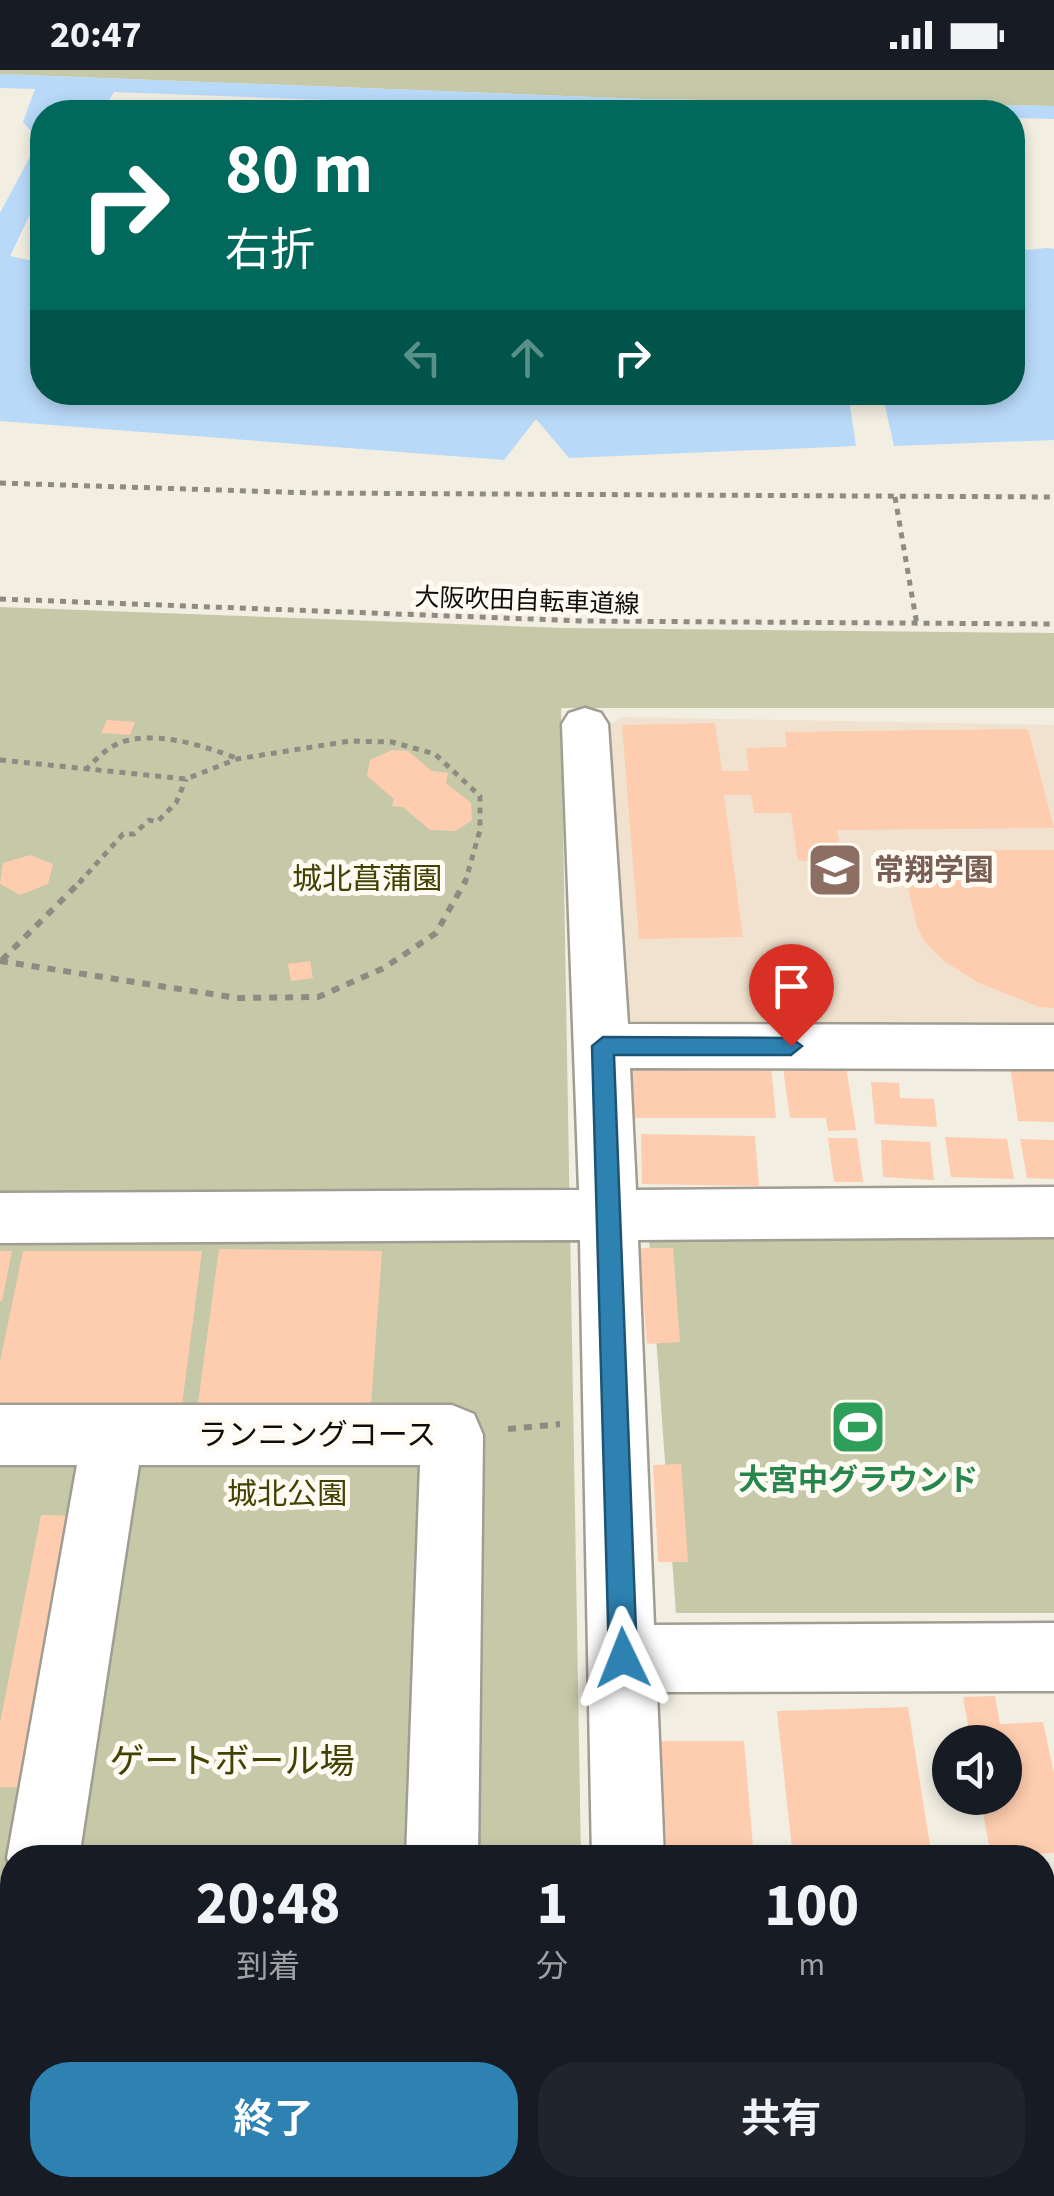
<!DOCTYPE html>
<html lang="ja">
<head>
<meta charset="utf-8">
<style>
	:root { --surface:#171b24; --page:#20242c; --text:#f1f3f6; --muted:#9ea1a6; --accent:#2d82b2 }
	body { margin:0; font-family:"Source Sans 3","Noto Sans JP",sans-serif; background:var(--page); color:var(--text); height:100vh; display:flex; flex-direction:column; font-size:38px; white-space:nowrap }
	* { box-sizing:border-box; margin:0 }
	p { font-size:32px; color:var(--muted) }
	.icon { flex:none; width:55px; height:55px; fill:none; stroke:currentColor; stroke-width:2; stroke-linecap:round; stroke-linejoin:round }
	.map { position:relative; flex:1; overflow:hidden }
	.details { position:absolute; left:0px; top:1775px; width:1055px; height:352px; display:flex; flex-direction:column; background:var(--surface); border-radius:40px 40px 0 0; box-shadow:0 5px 15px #0003 }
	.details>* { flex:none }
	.banner { position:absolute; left:30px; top:30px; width:995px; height:305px; border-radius:40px; box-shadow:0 5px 15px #0003; background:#00695c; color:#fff; overflow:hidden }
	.buttons { position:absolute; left:932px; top:1655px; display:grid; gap:20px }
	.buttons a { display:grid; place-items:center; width:90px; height:90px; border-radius:50%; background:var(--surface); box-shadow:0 5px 15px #0003; font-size:50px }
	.pin { position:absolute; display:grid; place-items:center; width:85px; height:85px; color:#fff; margin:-102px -42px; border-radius:50% 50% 50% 0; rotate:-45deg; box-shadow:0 0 10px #0007 }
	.pin .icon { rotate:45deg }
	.me { position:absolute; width:110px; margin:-55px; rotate:358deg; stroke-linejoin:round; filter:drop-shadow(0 0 8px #0008) }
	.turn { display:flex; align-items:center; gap:35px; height:210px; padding:0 30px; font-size:45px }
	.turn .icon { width:130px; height:130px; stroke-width:2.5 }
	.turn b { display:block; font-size:70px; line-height:85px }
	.lanes { display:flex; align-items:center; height:95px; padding:0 30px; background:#0003; justify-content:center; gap:50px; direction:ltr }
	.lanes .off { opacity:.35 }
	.eta { display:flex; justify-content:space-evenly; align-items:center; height:170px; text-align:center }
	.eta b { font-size:60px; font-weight:700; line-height:70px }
	.primary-button { display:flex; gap:20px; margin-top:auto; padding:20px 30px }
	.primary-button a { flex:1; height:115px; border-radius:40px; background:var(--accent); color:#fff; font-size:40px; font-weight:700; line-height:115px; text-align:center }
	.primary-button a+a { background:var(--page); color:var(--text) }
	.status { display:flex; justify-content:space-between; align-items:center; height:70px; padding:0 50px; background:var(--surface); direction:ltr }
	.status svg { height:28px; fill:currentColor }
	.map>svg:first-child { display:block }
</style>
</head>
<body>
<div class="status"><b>20:47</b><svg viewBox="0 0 49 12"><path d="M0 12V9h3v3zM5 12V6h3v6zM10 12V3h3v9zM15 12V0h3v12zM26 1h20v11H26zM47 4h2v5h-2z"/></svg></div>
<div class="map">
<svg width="1054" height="2126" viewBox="0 0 1054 2126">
	<rect width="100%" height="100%" fill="#f2eee2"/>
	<path fill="#f1e2cf" d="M621,647L1054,655V957L644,958L623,944L610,655Z"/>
	<path fill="#c6c9a8" d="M0,0H1054V36L644,29L0,4Z
		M0,537L563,558L1054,563V638H561L581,1787L12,1788V2115H587V2126H0Z
		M1054,1168V1543H676L649,1170Z"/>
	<path fill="#b8d9f8" d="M0,4L644,29L1054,36V49L1013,48L1012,42H646L114,22L102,42H42V119L10,186L42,193V322L848,323L856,376L569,388L536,349L504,390L0,351V143L39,70L23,52L35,19L0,18Z
		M1047,178L1054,179V370L894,376L882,323L1012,322L1013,181Z"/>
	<path fill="#feccae" d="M107,650L135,652L130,665L101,663Z
		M715,653L722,701H749L746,678L787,677L785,662L1028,659L1054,758L837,760L843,791H798L791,743H754L751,725H724L743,867L639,869L622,655Z
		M392,680L408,681L432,701L448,703L446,713L471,733L472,750L456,761L430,760L403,737L392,736L394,729L367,706L370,690Z
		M899,780H1054V938L1039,937L977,912L944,891L924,871L917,856Z
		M30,785L53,794L48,814L20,825L0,814L3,793Z
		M310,891L313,908L291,911L288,894Z
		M771,996L776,1048H634L631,997Z
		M846,997L856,1060L828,1061L826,1048H790L783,998Z
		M1010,997L1054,999V1052L1018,1051Z
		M871,1012L899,1013L900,1028L934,1029L937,1057L875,1054Z
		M641,1064L755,1066L759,1116L642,1114Z
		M945,1067L1007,1069L1014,1109L951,1107Z
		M828,1068H857L863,1112H834Z
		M1020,1069L1054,1070V1109L1027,1108Z
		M881,1070L930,1072L934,1110L883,1107Z
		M639,1178H673L680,1272L647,1274Z
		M219,1179L382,1181L371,1335L198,1333Z
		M0,1181H12L2,1231H0Z
		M23,1181H202L182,1335L0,1336V1292Z
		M681,1394L688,1492H658L653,1395Z
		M41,1445L92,1446L43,1718L0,1717V1653Z
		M995,1626L1000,1654L1043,1652L1054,1703V1783L991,1785L980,1728H1005V1672H971L963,1627Z
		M908,1637L932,1788H793L777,1641Z
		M661,1671H744L754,1788H667Z
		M1042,1874H1054V2080H1049L1042,2037Z
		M716,2115H889L890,2126H717Z"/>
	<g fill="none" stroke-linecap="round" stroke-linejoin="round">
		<g stroke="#a19d92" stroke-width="5">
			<path id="minor" d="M585,638L601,643L608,654L628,954L1054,955V999L630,998L636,1120L1054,1117V1167L638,1170L654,1555L1054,1553V1621L657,1622L664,1788H592L580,1170L0,1173V1123L579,1120L562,654L569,643Z
				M0,1335H452L474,1344L483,1365L478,1788H406L420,1395H139L79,1788H12V1801L7,1788L77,1395H0Z
				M0,1906H12V1982H0Z
				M345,2115H425L422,2126H342Z
				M596,2115H676L677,2126H597Z"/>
		</g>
		<path stroke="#8e8b83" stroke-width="5" stroke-dasharray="6 6" stroke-linecap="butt" d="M0,413L312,423L1054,427
			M895,427L917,555
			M0,529L584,551L1054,554
			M0,690L186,709L237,689L350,671L392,672L435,684L480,726V760L465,813
			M85,700C95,691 104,680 117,674C152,659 202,675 236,688
			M79,813L123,764H134L149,750L157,752L176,733L186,709"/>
		<path stroke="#8e8b83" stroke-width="6" stroke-dasharray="8 8" stroke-linecap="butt" d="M2,890L82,810
			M0,891L237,928L318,927L384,898L436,863L466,810
			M508,1359L560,1354"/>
		<use href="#minor" fill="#fff" fill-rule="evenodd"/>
	</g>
	<path fill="#2d82b2" stroke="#1d5474" stroke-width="2.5" d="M603,967L791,968L802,976L791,985H614L637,1588L633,1598L623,1602L613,1598L609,1588L592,976Z"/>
	<defs>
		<g id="school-square" transform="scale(2.875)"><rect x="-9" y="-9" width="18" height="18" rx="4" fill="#8d6e63" stroke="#fffbf2"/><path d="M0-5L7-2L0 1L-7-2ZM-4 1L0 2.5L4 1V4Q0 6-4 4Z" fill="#fff"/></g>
		<g id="stadium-square" transform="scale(2.875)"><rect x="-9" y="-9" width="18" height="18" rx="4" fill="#2e9e5b" stroke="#fffbf2"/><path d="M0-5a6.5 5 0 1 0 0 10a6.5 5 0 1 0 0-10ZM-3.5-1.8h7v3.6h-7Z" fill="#fff"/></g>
	</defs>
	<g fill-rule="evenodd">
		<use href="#school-square" x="835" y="800"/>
		<use href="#stadium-square" x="858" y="1357"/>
	</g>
	<g text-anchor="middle" stroke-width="10" stroke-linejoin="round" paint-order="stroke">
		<g font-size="25" fill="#0f0d0a" stroke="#fffbf2">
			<text transform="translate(527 530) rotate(2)" y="9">大阪吹田自転車道線</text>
		</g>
		<g font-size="30" font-weight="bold" fill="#785e54" stroke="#fffbf2" text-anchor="start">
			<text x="874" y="810">常翔学園</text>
		</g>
		<g font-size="30" fill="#404303" stroke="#fffbf2">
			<text x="367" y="819">城北菖蒲園</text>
			<text x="287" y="1434">城北公園</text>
		</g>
		<g font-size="30" fill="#0f0d0a" stroke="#fffbf2">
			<text x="317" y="1375">ランニングコース</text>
		</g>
		<g font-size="30" font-weight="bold" fill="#27864d" stroke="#fffbf2">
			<text x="858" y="1420">大宮中グラウンド</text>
		</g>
		<g font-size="35" fill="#404303" stroke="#fffbf2">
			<text x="232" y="1703">ゲートボール場</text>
		</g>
	</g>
</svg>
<div class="buttons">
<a><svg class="icon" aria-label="sound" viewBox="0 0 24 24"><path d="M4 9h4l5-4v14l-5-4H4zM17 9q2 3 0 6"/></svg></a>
</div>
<div class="pin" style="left:791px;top:976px;background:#d93025"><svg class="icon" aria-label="arrive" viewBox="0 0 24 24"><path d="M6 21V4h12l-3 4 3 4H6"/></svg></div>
<svg class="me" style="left:623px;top:1588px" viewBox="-20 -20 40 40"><path d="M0-17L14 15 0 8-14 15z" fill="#2d82b2" stroke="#fff" stroke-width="4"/></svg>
<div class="banner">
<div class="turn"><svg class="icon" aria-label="right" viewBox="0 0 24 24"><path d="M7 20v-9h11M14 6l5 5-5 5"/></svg><div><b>80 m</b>右折</div></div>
<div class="lanes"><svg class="icon off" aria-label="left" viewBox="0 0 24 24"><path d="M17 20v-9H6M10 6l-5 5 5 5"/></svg><svg class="icon off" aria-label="ahead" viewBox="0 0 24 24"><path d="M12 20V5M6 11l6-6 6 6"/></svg><svg class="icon" aria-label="right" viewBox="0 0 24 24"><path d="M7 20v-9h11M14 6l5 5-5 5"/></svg></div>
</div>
<section class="details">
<div class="eta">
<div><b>20:48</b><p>到着</p></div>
<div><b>1</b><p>分</p></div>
<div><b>100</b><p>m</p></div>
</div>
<div class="primary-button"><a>終了</a><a>共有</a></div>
</section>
</div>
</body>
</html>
